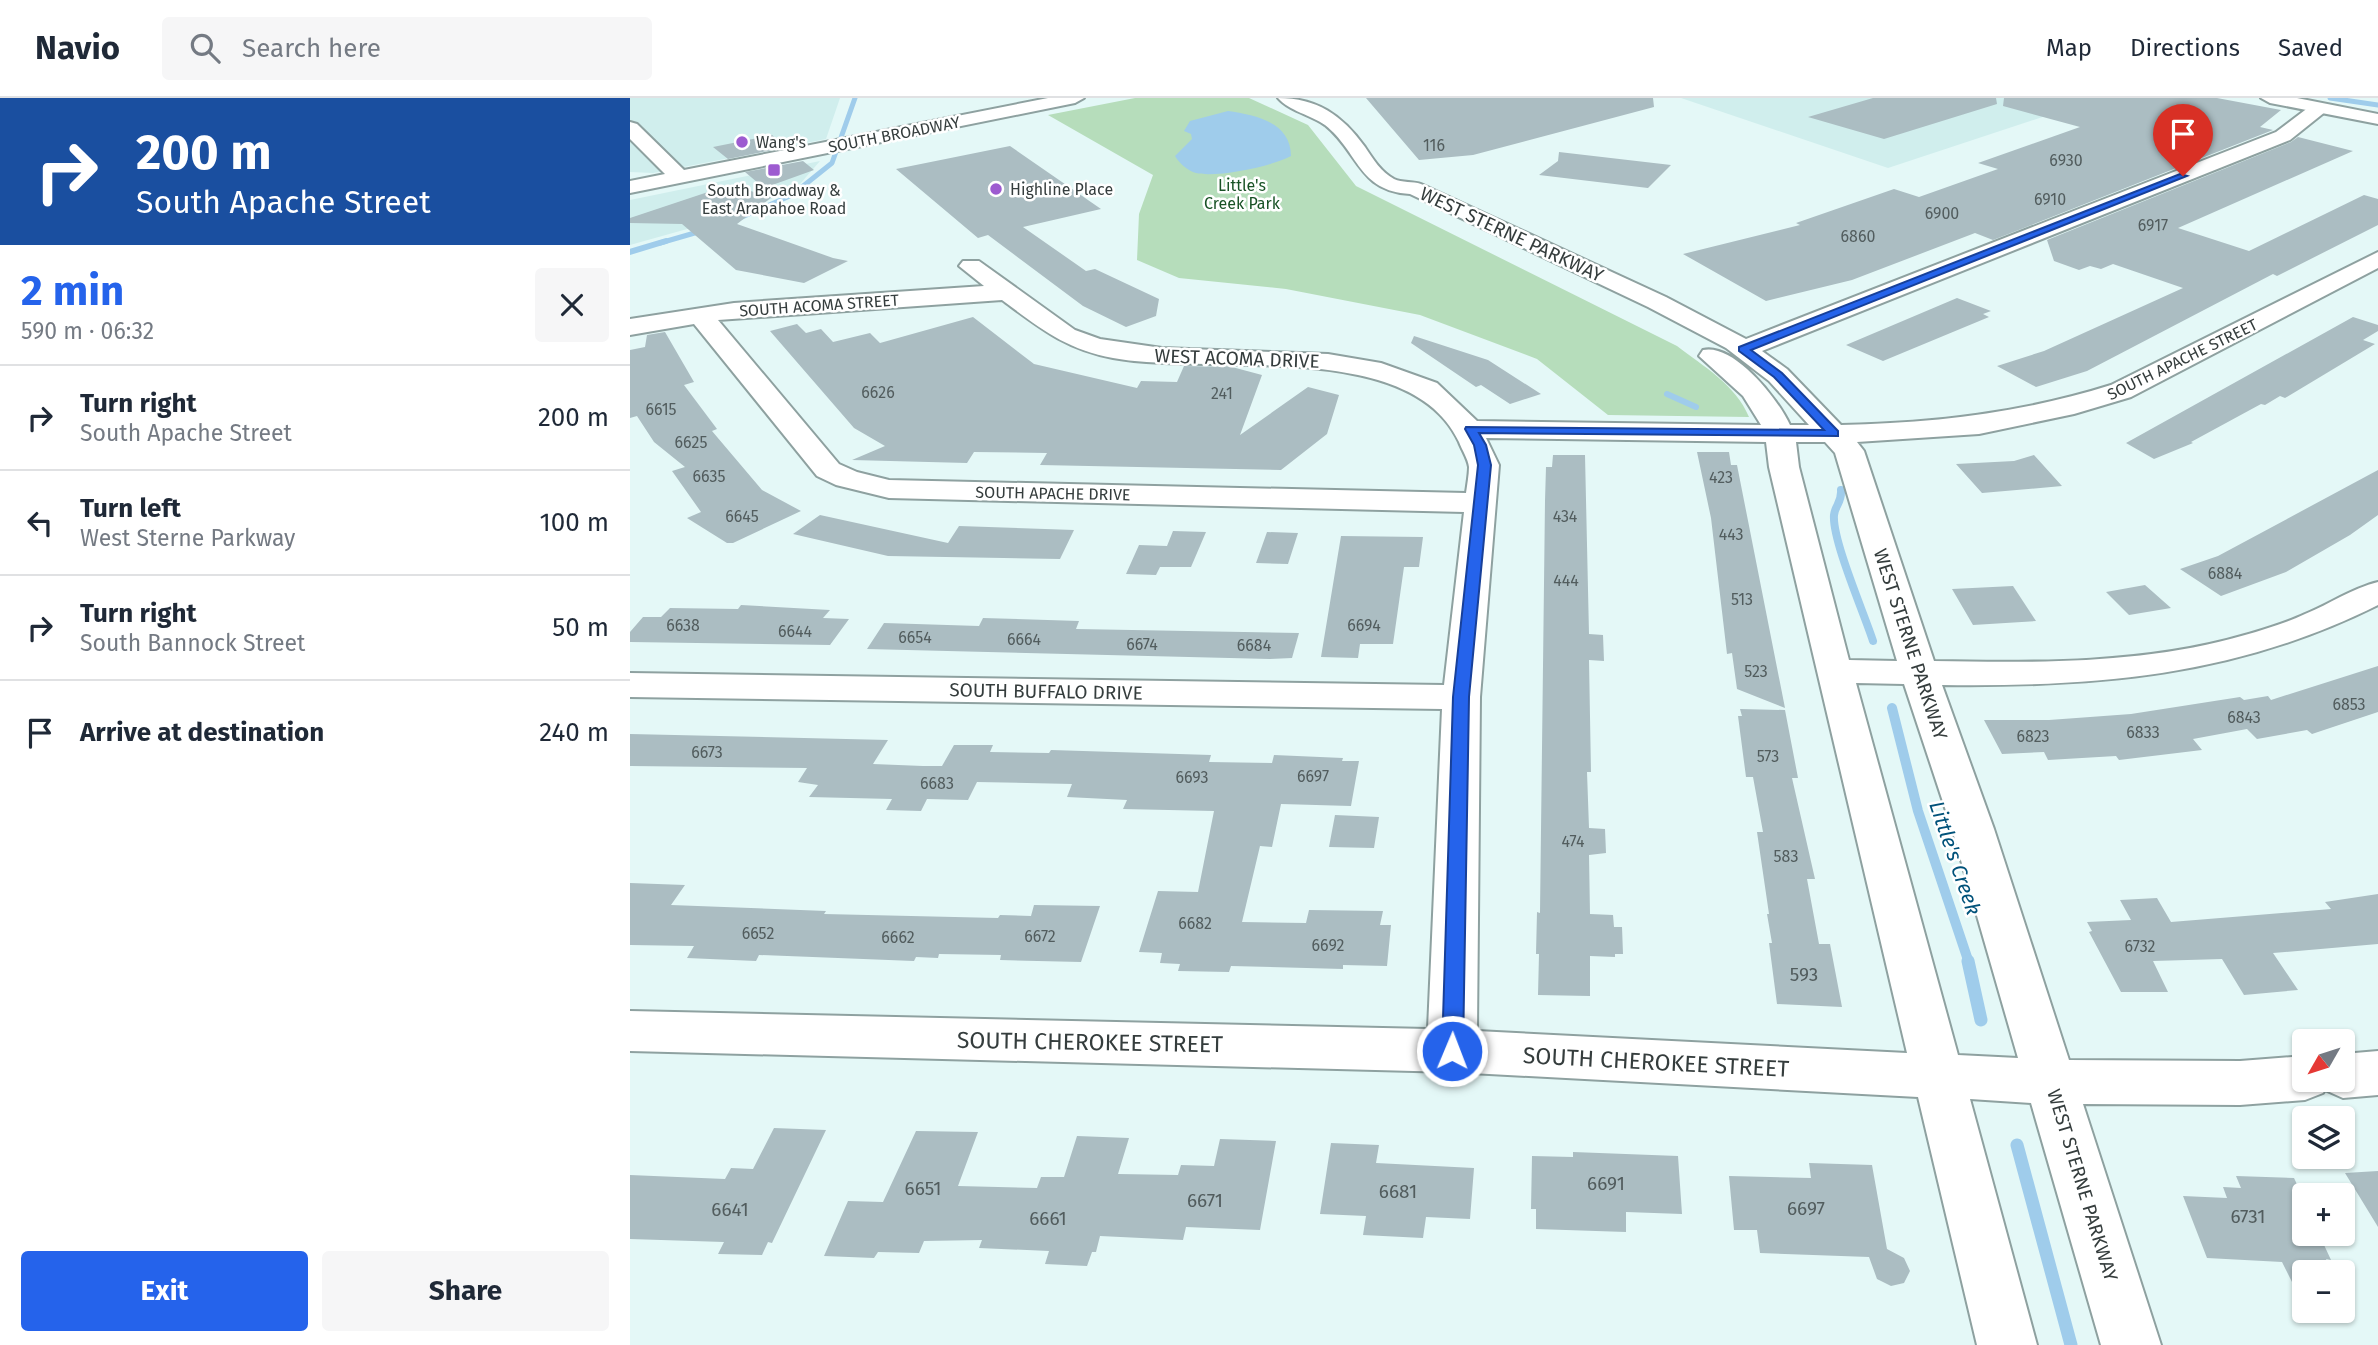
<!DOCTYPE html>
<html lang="en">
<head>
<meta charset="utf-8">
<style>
	:root { --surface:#fff; --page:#f6f6f7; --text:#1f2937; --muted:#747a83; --line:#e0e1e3; --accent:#2563eb }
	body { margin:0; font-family:"Fira Sans",sans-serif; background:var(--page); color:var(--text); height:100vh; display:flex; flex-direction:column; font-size:26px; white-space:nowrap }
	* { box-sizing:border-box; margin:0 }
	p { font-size:23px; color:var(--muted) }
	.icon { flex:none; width:38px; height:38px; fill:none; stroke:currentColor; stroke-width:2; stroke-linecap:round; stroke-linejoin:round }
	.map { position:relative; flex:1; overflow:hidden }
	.drawer { display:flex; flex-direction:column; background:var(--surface); width:630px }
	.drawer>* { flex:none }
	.top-card { background:#1a4fa0; color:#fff; overflow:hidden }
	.needle { width:46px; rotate:231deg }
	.controls { position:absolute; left:1662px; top:931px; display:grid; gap:14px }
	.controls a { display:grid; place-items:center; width:63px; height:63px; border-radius:7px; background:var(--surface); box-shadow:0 2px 5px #0004; font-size:35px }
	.pin { position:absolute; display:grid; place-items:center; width:60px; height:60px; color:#fff; margin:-72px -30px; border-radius:50% 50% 50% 0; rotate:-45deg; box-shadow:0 0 7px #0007 }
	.pin .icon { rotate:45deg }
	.me { position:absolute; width:77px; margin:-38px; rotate:1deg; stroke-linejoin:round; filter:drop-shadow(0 0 5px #0008) }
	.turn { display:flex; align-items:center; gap:24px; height:147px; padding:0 21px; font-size:32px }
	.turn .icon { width:91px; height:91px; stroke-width:2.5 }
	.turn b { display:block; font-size:49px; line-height:60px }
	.round { display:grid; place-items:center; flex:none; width:74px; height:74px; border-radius:7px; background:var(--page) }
	.headline { display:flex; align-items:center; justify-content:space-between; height:119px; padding:0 21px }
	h1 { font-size:42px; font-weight:700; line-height:52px; color:var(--accent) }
	.primary-button { display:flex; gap:14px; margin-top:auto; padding:14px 21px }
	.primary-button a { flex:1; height:80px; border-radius:7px; background:var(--accent); color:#fff; font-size:28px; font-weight:700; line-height:80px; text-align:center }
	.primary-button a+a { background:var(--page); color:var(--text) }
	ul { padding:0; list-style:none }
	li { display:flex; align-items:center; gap:21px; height:105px; padding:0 21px; border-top:2px solid var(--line) }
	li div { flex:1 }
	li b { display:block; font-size:26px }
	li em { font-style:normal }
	header { display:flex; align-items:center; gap:42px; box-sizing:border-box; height:98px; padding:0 35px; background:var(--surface); border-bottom:2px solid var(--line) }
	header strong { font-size:33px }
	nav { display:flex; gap:38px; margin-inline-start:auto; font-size:24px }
	.search { width:490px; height:63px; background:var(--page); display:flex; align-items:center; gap:18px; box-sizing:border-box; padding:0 24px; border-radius:7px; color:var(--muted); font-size:26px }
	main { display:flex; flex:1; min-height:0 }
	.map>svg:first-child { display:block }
</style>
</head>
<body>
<header>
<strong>Navio</strong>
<div class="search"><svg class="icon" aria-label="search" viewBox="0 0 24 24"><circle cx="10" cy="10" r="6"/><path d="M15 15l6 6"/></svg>Search here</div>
<nav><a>Map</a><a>Directions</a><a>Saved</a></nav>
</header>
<main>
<section class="drawer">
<div class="top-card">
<div class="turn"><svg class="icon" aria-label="right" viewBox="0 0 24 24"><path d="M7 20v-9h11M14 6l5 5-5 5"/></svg><div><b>200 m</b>South Apache Street</div></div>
</div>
<div class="headline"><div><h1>2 min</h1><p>590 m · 06:32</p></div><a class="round"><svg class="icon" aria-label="close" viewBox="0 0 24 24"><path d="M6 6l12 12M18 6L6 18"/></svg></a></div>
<ul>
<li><svg class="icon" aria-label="right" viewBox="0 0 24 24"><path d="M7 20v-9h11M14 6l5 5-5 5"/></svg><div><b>Turn right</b><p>South Apache Street</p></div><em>200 m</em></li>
<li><svg class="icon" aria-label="left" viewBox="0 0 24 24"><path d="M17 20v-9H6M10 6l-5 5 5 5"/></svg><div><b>Turn left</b><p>West Sterne Parkway</p></div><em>100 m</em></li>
<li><svg class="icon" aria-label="right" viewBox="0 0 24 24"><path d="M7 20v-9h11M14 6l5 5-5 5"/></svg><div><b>Turn right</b><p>South Bannock Street</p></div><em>50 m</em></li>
<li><svg class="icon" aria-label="arrive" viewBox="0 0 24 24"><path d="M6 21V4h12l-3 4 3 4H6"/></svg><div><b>Arrive at destination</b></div><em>240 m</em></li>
</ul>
<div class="primary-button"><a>Exit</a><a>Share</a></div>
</section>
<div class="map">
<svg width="1748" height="1247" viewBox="0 0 1748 1247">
	<rect width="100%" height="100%" fill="#e4f8f7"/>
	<path fill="#d0eeed" d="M0,0H210L196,41L23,75L0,74Z
		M1051,0H1470L1258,70Z
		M190,63L170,86L139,102L75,126L0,147V102Z"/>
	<path fill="#b6ddbb" d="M505,0H619L678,27L726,88L1047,248C1073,268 1106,287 1119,319L978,317L907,261L790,217L656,191L549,180L507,162L509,116L523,77L418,17Z"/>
	<path fill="#9fcceb" d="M598,13C625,17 661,24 661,58C643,68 586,80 566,75C558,73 549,65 545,58L562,41L561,36L554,33L560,23Z"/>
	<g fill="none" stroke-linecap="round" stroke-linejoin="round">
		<path stroke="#9fcceb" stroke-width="5" d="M1700,0L1748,7
			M103,123L162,97L202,65L225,0
			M30,145L75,132"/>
		<path stroke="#9fcceb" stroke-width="6" d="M0,154L36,143
			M1037,296L1066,309"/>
		<path stroke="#9fcceb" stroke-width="8" d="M1211,392C1212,405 1205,407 1204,417C1202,442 1234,515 1243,543"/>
		<path stroke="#9fcceb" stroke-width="10" d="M1262,610L1288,713L1339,865"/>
		<path stroke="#9fcceb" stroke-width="13" d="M1338,863L1351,922
			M1387,1047L1441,1247"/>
	</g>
	<path fill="#abbdc2" d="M736,0H1023L1024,9L843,57L789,62Z
		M1243,0H1366L1367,6L1254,41L1178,19Z
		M1374,0H1587L1651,12L1630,29L1643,32L1363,142L1345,135L1222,182L1136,203L1053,156L1170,127L1166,125L1264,91L1289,99L1368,71L1348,65L1450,29L1373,8Z
		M142,37L157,49L98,61L83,49Z
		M1668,39L1723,53L1548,130L1619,153L1734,97L1748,101V127L1647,178L1643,176L1457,273L1406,289L1367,268L1414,253L1553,190L1483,166L1471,171L1460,168L1449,172L1424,163L1417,142L1661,44Z
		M380,48L471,111L393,129L456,173L465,171L529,201L526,218L496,229L453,208L358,137L348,140L266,71Z
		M929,54L1041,67L1018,90L909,77L928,63Z
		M173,63L184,72L134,90L115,74Z
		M99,87L142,99L107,126L203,160L218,163L174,185L106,172L52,126L0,125V120Z
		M1327,200L1361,213L1353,216L1359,219L1253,263L1216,247Z
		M343,219L404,266L507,290L511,283L547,284L554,268L602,269L632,277L610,337L678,289L709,297L697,336L651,372L410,367L417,355L344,354L337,365L222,362L255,348L224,330L140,233L167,226L176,235L191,231L203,244L240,235L250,245Z
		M1723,219L1748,227V233L1733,242L1745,246L1655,300L1650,298L1635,307L1631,306L1561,344L1563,345L1524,361L1496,345Z
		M35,234L64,284L54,287L87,331L82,333L132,392L171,413L103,445H97L57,420L71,414L42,373L55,369L24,344L7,318L0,320V252L15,249L17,237Z
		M784,238L858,262L911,296L880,306L851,287L846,289L781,245Z
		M1067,354H1099L1101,367H1107L1155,610L1107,591L1102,555L1097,556L1081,420Z
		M923,357H955L959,536L973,537L974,563L959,562L961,674H957L959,730L975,731L976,755L959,757L960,816L983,817L984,829H992L993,856H985V859L960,858V898L908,897L909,856H906L907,814L910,815L915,403L916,369H922Z
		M1404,357L1432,388L1352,395L1326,366L1384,363Z
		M1748,372V417L1720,437L1656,474L1591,498L1550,471L1588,458Z
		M190,417L318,445L329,428L444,432L430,461L258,458L163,436Z
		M543,433L576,434L561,469H530L526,477L496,476L509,447L537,448Z
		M637,434L668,435L658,466L626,465Z
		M711,438L793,439L789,469H774L763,546H730L728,560L691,559Z
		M1515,487L1541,510L1499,517L1476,494Z
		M1383,488L1406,523L1343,527L1322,491Z
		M111,507L200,512L193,520L219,521L200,547L0,544V534L13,519H31L40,510L108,511Z
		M353,520L449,523L446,531L669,535L662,560L640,561L237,551L254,525L349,528Z
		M1748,568V614L1682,636L1677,632L1627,641L1617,631L1563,641L1572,652L1489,662L1486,658L1418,662L1414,654L1372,656L1354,622H1419L1501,616L1610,599L1614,602L1638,598L1641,602Z
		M1110,611L1155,612L1168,680H1162L1185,781H1177L1189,846H1200L1212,909L1147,906L1139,845H1142L1137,816H1139L1127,734H1133L1123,679H1116L1108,618H1112Z
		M0,636L258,642L243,666L293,668H312L324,647H363L360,654L419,655L421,652L581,657L579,664L642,665L644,657L713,660L712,663H729L721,708L651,706L642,749L630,748L612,824L676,825L679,812L753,813L750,827H761L757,868L713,867V871L601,868L599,874L548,873L550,866L530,865L532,855L509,854L528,793L568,794L584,713L493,711L497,702L437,699L442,686L347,684L338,702L297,701L291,713L256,712L262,701L179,699L188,687L168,684L177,670L0,668Z
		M705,717L749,719L744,750L699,749Z
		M0,785L55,787L41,807L196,813L194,816L368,820L370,817L401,818L404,807L470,808L451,864L370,862L371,857L309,856L308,860L286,859L284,863L129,857L126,863L57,860L64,848L0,847Z
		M1748,796V846L1643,855L1668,892L1614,897L1592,861L1523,863L1538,894H1491L1459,834L1462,833L1457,824L1501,822L1490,802L1527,800L1541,824L1701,811L1695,804Z
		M144,1030L196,1032L142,1145L138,1144L132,1157L88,1156L94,1144L0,1141V1077L95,1081L101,1070L123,1071Z
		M286,1033L348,1034L328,1088L407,1090L411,1079H434L447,1038L499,1040L488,1076L548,1077L551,1067L584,1068L590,1041L646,1043L630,1132L556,1129L553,1142L470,1138L466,1154H462L457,1168L415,1166L419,1153L349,1150L352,1142L294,1143L289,1155L248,1154L244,1160L194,1158L218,1103L253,1104Z
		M701,1045L749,1047L746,1065L844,1070L840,1121L796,1119L793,1140L733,1137L736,1118L690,1116Z
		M943,1054L1048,1058L1052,1116L996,1114V1134L906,1131V1111H901L902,1058L943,1059Z
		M1179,1065L1242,1067L1257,1151L1274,1160L1280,1173L1274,1185L1261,1188L1247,1181L1239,1159L1130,1155L1127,1132H1104L1099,1078L1181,1080Z
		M1748,1073V1129L1715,1075Z
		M1606,1078L1664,1080L1675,1103V1136H1689L1701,1162L1696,1161L1702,1174H1675V1203L1671,1202L1652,1164L1577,1160L1553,1098L1597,1100L1593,1089L1611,1090Z"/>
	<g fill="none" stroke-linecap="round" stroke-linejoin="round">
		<g stroke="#8ea1a0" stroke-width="4">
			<path id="minor" d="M648,0C687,0 712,17 735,49C743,61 751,74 764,81C772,85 783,83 791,86L1036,199L1116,241L1646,34L1683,6H1695L1698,10L1695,14L1660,42L1132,253L1157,271L1211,327C1304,325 1392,315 1481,287L1748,154V170L1501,299L1444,316L1349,336L1227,344L1234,353L1304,563C1406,565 1516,566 1615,537C1635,531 1656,525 1675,516C1700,506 1722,490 1748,484V507C1606,578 1468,589 1312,587L1364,731L1439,962L1610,963L1675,958V982H1713V956L1748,953V997L1713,1000L1695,992L1693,995L1675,1002L1610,1007L1453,1006L1531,1247H1471L1401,1005L1340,1001L1407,1247H1347L1288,999L822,974L0,953V913L798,931L812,611L0,599V575L814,587L834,414L259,400L206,387L187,378L64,226L0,237V221L104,205L354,188L329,168L333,163H349L445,232L470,241L532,250L698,256L751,265L807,285L847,323L1131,327L1113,298L1069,258L1073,252C1104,245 1148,301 1160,327H1179L1139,283L1096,250L1018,209L780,96C728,93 729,54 695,27C681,17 659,13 648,0ZM372,202C410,230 435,251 483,260C579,278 781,239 829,344C832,352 838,361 839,369C839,377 837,387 836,395L259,382L227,374L209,366L88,222ZM856,340L1136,344L1139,369L1277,955L847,933L850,599L869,367ZM1166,344H1195L1205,355L1267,563L1219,562L1169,369ZM1226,585L1274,586L1322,731L1388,960L1328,957Z"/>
		</g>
		<g stroke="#8ea1a0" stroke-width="4">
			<path id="tertiary" d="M1631,0H1667L1748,16V26L1640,5Z"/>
		</g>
		<g stroke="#8ea1a0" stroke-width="4">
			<path id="primary" d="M418,0H454L445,5L0,95V83L35,76L0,41V24L7,26L54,72Z"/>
		</g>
		<use href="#minor" fill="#fff" fill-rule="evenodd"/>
		<use href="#tertiary" fill="#fff" fill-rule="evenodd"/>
		<use href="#primary" fill="#fff" fill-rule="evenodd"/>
	</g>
	<path fill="#2563eb" stroke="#184099" stroke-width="2" d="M1550,76L1557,78L1121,252L1152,275L1208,333V338L849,335L856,347L861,367L839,599L833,953L830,959L822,961L815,959L812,953L823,599L848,367L844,347L835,331L836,329L1194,332L1144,279L1109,253V249Z"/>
	<g fill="#9d5bd0" stroke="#fff" stroke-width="2.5">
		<circle cx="112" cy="44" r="7"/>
		<rect x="137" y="65" width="14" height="14" rx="3.5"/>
		<circle cx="366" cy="91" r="7"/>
	</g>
	<g text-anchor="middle" stroke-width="5" stroke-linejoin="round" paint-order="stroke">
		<g font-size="16" fill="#353d3d" stroke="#fff">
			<text transform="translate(264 36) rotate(-11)" y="6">SOUTH BROADWAY</text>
			<text transform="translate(189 207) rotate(-4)" y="6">SOUTH ACOMA STREET</text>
			<text transform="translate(1552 261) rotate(-26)" y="6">SOUTH APACHE STREET</text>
			<text transform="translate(423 395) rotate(1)" y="6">SOUTH APACHE DRIVE</text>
		</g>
		<g font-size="16" fill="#353d3d" stroke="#fff" text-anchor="start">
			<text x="126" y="50">Wang's</text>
			<text x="380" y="97">Highline Place</text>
			<text x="144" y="98" text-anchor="middle">South Broadway &amp;<tspan x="144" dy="18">East Arapahoe Road</tspan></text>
		</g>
		<g font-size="16" fill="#525d5e">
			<text x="804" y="53">116</text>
			<text x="1436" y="68">6930</text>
			<text x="1420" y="107">6910</text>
			<text x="1312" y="121">6900</text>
			<text x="1523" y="133">6917</text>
			<text x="1228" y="144">6860</text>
			<text x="248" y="300">6626</text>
			<text x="592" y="301">241</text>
			<text x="31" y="317">6615</text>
			<text x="61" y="350">6625</text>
			<text x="79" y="384">6635</text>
			<text x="1091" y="385">423</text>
			<text x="112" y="424">6645</text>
			<text x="935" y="424">434</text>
			<text x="1101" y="442">443</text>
			<text x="1595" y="481">6884</text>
			<text x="936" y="488">444</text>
			<text x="1112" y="507">513</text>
			<text x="53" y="533">6638</text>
			<text x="734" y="533">6694</text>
			<text x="165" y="539">6644</text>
			<text x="285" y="545">6654</text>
			<text x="394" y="547">6664</text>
			<text x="512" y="552">6674</text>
			<text x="624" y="553">6684</text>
			<text x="1126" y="579">523</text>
			<text x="1719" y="612">6853</text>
			<text x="1614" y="625">6843</text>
			<text x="1513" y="640">6833</text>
			<text x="1403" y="644">6823</text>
			<text x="77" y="660">6673</text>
			<text x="1138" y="664">573</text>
			<text x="683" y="684">6697</text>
			<text x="562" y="685">6693</text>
			<text x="307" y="691">6683</text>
			<text x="943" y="749">474</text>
			<text x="1156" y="764">583</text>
			<text x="565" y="831">6682</text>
			<text x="128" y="841">6652</text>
			<text x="410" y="844">6672</text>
			<text x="268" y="845">6662</text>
			<text x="698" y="853">6692</text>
			<text x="1510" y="854">6732</text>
		</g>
		<g font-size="16" fill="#185225" stroke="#fff">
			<text x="612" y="93">Little's<tspan x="612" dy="18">Creek Park</tspan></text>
		</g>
		<g font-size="19" fill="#353d3d" stroke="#fff">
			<text transform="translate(882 136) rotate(25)" y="7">WEST STERNE PARKWAY</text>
			<text transform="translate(607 260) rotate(2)" y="7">WEST ACOMA DRIVE</text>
			<text transform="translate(1281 546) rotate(72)" y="7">WEST STERNE PARKWAY</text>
			<text transform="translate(416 593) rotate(1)" y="7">SOUTH BUFFALO DRIVE</text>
			<text transform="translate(1453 1087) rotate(73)" y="7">WEST STERNE PARKWAY</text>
		</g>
		<g font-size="19" fill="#525d5e">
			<text x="1174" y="883">593</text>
			<text x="976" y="1092">6691</text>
			<text x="293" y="1097">6651</text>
			<text x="768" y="1100">6681</text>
			<text x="575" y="1109">6671</text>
			<text x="1176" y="1117">6697</text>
			<text x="100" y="1118">6641</text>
			<text x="1618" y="1125">6731</text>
			<text x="418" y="1127">6661</text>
		</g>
		<g font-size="21" font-style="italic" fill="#00527a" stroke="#fff">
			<text transform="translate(1325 760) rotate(71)" y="7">Little's Creek</text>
		</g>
		<g font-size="23" fill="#353d3d" stroke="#fff">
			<text transform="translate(460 944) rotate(1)" y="8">SOUTH CHEROKEE STREET</text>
			<text transform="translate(1026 964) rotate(3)" y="8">SOUTH CHEROKEE STREET</text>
		</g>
	</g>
</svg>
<div class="controls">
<a><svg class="needle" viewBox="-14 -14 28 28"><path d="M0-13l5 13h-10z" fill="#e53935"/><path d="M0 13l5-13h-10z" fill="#747a83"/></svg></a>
<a><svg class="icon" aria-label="layers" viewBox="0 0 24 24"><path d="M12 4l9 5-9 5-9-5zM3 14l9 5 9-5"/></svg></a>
<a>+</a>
<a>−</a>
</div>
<div class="pin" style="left:1553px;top:78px;background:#d93025"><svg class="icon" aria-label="arrive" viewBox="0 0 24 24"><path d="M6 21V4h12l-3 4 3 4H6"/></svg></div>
<svg class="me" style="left:822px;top:953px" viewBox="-20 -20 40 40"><circle r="17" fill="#2563eb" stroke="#fff" stroke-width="3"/><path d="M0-11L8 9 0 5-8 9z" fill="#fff"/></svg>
</div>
</main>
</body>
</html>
